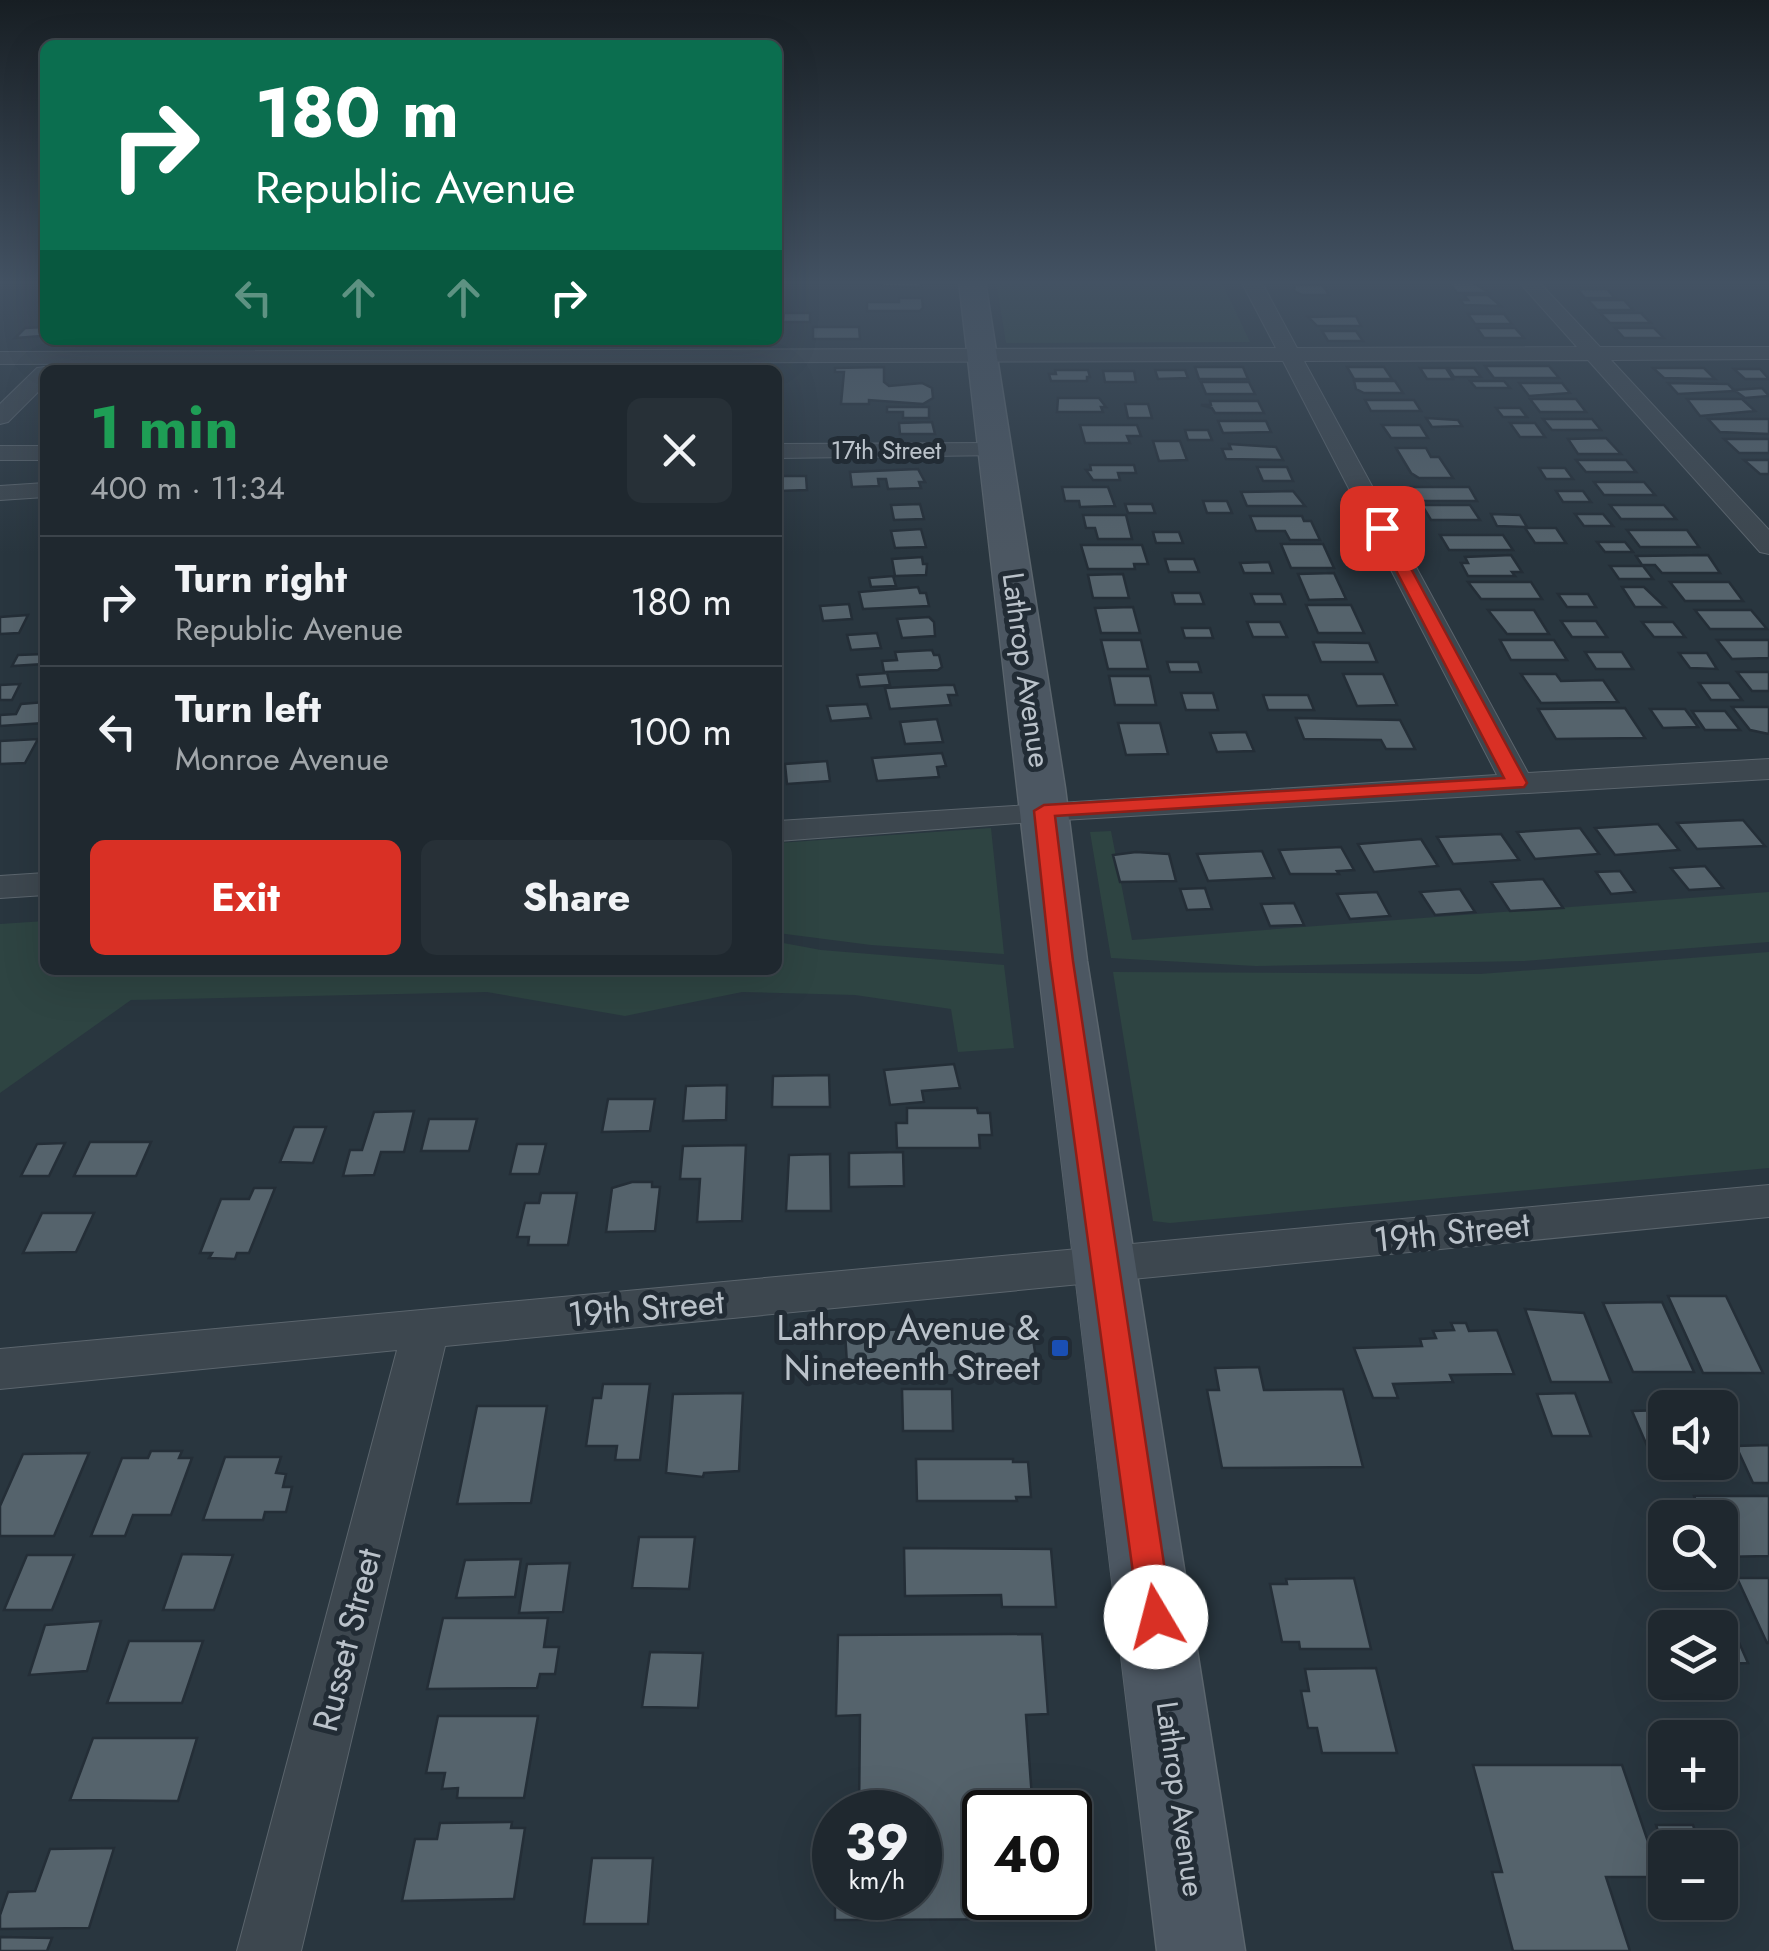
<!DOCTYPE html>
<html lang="en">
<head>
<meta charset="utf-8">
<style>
	:root { --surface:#1f282f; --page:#273037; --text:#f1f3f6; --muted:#a1a6aa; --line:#3c444b; --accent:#d93025 }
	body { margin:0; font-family:Jost,sans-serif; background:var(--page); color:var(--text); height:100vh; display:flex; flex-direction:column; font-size:38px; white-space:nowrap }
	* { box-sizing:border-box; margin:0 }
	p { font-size:32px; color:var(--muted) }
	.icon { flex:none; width:55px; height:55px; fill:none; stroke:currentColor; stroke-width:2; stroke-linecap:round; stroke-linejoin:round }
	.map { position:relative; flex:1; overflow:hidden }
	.details { position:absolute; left:40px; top:365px; width:742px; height:610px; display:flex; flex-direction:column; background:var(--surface); border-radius:15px; box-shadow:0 10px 40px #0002,0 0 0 2px var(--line) }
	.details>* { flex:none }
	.hud { position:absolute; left:40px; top:40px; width:742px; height:305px; border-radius:15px; box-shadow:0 10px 40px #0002,0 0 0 2px var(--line); background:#0b6e4f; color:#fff; overflow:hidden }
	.tools { position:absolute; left:1648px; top:1390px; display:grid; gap:20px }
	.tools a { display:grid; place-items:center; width:90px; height:90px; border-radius:15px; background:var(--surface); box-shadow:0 10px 40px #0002,0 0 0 2px var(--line); font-size:50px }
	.speed { position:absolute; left:812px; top:1790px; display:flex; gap:20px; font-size:50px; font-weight:700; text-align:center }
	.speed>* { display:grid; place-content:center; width:130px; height:130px; border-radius:50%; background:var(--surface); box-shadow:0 10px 40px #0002,0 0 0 2px var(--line); line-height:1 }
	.speed small { font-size:25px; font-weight:400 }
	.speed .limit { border:5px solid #111; border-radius:15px; background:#fff; color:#111 }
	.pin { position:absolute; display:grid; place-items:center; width:85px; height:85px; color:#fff; margin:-42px; border-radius:20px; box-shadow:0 5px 15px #0006 }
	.me { position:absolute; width:110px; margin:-55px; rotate:352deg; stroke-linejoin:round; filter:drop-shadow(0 0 8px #0008) }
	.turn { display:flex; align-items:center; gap:35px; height:210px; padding:0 50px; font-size:45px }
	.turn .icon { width:130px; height:130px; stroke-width:2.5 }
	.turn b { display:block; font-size:70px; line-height:85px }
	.lanes { display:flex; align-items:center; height:95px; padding:0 50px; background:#0003; justify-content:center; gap:50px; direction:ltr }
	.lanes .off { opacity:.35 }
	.round { display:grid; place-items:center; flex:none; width:105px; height:105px; border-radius:15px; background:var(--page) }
	.overview { display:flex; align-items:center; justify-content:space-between; height:170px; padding:0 50px }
	h1 { font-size:60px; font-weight:700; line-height:75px; color:#1e9e55 }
	.action { display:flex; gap:20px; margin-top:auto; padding:20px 50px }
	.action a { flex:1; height:115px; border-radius:15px; background:var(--accent); color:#fff; font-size:40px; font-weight:700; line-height:115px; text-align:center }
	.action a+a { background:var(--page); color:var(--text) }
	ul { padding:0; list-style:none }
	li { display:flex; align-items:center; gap:30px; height:130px; padding:0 50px; border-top:2px solid var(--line) }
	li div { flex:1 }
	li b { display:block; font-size:38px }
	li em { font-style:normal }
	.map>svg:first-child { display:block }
</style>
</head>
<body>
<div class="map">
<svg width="1769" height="1951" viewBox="0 0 1769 1951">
	<rect width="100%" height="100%" fill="#29363f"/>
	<path fill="#2e4442" d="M996,281H1221L1250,342L1006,343Z
		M991,828L1004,954L871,945L778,933V843Z
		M1111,831L1132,940L1769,892V942L1524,961L1256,966L1111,958L1090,832Z
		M45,921V970H778V942L821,950L1004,965L1014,1048L958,1052L951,1009L855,995L742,992L625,1016L487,992L131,1000L0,1093V924Z
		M1769,952V1168L1170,1223L1153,1221L1113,972L1480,974Z"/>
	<path fill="#55636c" stroke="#242e37" stroke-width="2.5" d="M921,281V288L880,285L887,281Z
		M1448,281H1471L1489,293H1457Z
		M1295,285H1323L1329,295H1302L1294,291Z
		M1577,289H1607L1615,298H1585Z
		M1464,295H1488L1501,306L1464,305L1460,300H1468Z
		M899,298H922L923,308L920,311H867V302H899Z
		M1588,300H1624L1633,310H1597Z
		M784,313H810V322H783Z
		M1600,313H1641L1651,323H1610Z
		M1468,314H1504L1512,324H1475Z
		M1356,316L1361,326H1317L1308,317Z
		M44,327L42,336L15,338L25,328Z
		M813,327H859L860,339H813Z
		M1477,328H1515L1524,338H1484Z
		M1615,328H1654L1664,338H1624Z
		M1322,331H1356L1363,341H1328Z
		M1485,366H1549L1559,378H1494Z
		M884,367V382L889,386L922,383L932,388L933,398L923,404L869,400V404H841L844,372H835V368Z
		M1195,367H1243L1248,379H1199Z
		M1347,367H1384L1392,379H1354Z
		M1420,368H1446L1453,379H1427Z
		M1448,368H1474L1481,377H1454Z
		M1653,368H1704L1715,379L1664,378Z
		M1734,369H1760L1769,379H1745Z
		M1055,370H1088L1090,377H1087V381H1051L1049,374H1056Z
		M1155,370H1185L1188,378L1158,379Z
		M1103,371H1134L1136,382H1105Z
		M1354,381H1395L1403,393H1364L1356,389Z
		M1470,381H1504L1510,388H1476Z
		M1201,382H1249L1255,394H1206Z
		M1519,383H1562L1570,393L1529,396Z
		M1668,383L1728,384L1735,391L1678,394Z
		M1762,388L1769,396L1745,398L1734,390Z
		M1058,398H1099L1106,407H1101L1103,412H1057Z
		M1530,399H1576L1586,412H1540Z
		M1687,399H1742L1755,411L1700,416Z
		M1365,400H1414L1421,411H1371Z
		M1210,401H1258L1264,413H1215L1212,408L1201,405H1211Z
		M1125,404H1148L1152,418H1128Z
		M887,407H929V418H903V412H887Z
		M1496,408H1520L1527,417H1503Z
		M1426,418L1458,420L1462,426L1432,427Z
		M1543,419H1592L1601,430H1552Z
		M1708,419H1769V434L1720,432Z
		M1218,421H1266L1271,432L1223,433Z
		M932,422L935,434H900L899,423Z
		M1510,423H1535L1545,437H1520Z
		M1080,425H1137L1141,436H1127L1130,443H1085Z
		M1382,425H1420L1428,438H1391Z
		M1185,430H1208L1212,440H1188Z
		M1606,438L1621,454H1578L1568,439Z
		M1724,439H1769V453H1739Z
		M1153,441H1180L1187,460L1159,461Z
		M1229,444L1276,447L1283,460L1226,459L1222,449H1231Z
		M1396,448H1426L1431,457H1439L1453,478H1419L1411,473Z
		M1576,460H1626L1636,472H1586Z
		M1744,460H1769V474H1760Z
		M1090,465H1134L1136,473H1118L1120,480H1093L1086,470H1091Z
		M1257,467H1287L1293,481H1263Z
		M1539,468H1565L1573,479H1546Z
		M918,469L925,482H919L921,488L888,489L886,479H878L879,486L852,487L850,472Z
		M778,476H806L807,490L778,491Z
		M1594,482H1644L1655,495H1604Z
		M1062,487H1108L1115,506L1080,507L1079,501H1065Z
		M1411,487H1469L1477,501H1419Z
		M1293,491L1305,506H1247L1241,492Z
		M1556,491H1583L1591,502H1563Z
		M1203,501H1227L1232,513H1207Z
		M920,504L924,519L894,520L891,505Z
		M1125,504H1152L1155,513H1128Z
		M1422,505H1470L1480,520H1431Z
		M1610,505H1664L1676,519H1621Z
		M1491,514L1520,515L1527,527L1497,526Z
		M1575,514H1603L1613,526H1584Z
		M1083,515H1126L1132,539H1098L1095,528H1086Z
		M1250,516H1302L1304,521H1311L1320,540H1290L1285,531H1256Z
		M1525,528H1556L1566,543H1535Z
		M921,529L926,547L895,548L891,531Z
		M1627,530H1687L1699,547H1640Z
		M1153,532H1179L1183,543H1156Z
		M1440,535H1503L1513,550H1449Z
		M1597,542H1625L1633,552H1605Z
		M1281,544H1323L1334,568H1291Z
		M1081,545H1142L1148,564H1134L1135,569H1088Z
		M1511,555L1522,572H1512L1515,576H1468L1461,563H1468L1465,557Z
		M1708,555L1720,573H1662L1655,565H1642L1636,556Z
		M922,557L923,564H927L926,575L895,576L892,559Z
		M1165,559H1194L1199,572H1169Z
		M1269,562L1273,573H1244L1240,563Z
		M1610,566H1643L1653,579H1619Z
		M1334,573L1346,599L1309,600L1298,574Z
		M1123,574L1129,598H1093L1088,575Z
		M893,576L896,586L871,587L869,578Z
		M1468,582H1531L1542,599H1481Z
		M1670,582H1729L1743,601H1685Z
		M918,587L920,593H926L929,606L863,609L859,592Z
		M1622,587H1644L1665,607H1635Z
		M1172,593H1200L1204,604H1175Z
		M1251,594H1281L1285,604H1255Z
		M1558,594H1588L1596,607H1567Z
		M849,604L852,619L823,621L820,606Z
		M1306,605H1351L1364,633H1318Z
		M1133,607L1140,633H1101L1095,608Z
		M1488,610H1534L1549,634H1507Z
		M1695,610H1751L1767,629H1710Z
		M28,615L19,633L0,634V617Z
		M929,617L934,622L935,636L902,638L897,619Z
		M1561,621H1596L1607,637H1572Z
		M1247,622H1280L1287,637H1253Z
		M1642,622H1673L1685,637H1654Z
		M1182,628H1210L1213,638H1185Z
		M877,633L881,648L851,650L847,635Z
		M1101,640H1141L1148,669H1108Z
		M1500,640H1554L1567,660H1511Z
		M1717,640H1769V658L1732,659Z
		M1313,642L1369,643L1377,662H1321Z
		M932,650L934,655H939L942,667L938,670L884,672L882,661L897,660L895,652Z
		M1585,652H1622L1633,669H1596Z
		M1679,653H1707L1717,669L1690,668Z
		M45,654L44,664L12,666L18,655Z
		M1167,662H1198L1201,672H1170Z
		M1737,672H1769V691H1752Z
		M887,673L890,685L860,687L857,675Z
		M1343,674H1383L1397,705L1357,706Z
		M1521,674H1556L1561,681L1603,680L1618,702L1541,703Z
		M1109,676H1150L1156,705H1115Z
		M1699,683H1729L1742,700H1711Z
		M20,684L12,700H0V685Z
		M945,685H954L957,695H948L951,705L890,709L885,688Z
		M1181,693H1213L1218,710H1186Z
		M1263,695H1308L1314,710H1268Z
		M45,702L44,723L0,726V715L16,714L21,704Z
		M867,704L871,718L831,721L827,706Z
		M1732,707H1769V734L1750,730Z
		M1625,708L1645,738L1556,739L1538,709Z
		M1650,709H1685L1698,727L1663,728Z
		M1692,711H1725L1740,730H1705Z
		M1296,718L1400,720L1415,749H1386L1381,740L1304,739Z
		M937,719L943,742L905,744L900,722Z
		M1118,723H1160L1168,754L1126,755Z
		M1246,732L1254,751L1217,752L1210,733Z
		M38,739L25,763L0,764V741Z
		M942,753L946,766L937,767L939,777L877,781L872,758Z
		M827,761L830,781L787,784L785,764Z
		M1743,820L1765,846L1697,849L1677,823Z
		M1658,824L1679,850L1615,855L1595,828Z
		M1580,828L1599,854L1535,859L1517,832Z
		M1501,834L1519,860L1453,864L1437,837Z
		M1421,839L1438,866L1374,872L1358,844Z
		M1341,847L1354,870L1337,871L1339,874H1290L1279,850Z
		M1262,851L1274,878L1208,881L1197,854Z
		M1136,852L1169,854L1176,881L1120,882L1113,855Z
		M1705,866L1723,888L1689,890L1671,868Z
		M1620,871L1635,892L1611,894L1596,872Z
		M1543,879L1563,908L1510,911L1491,882Z
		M1205,888L1212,909L1187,910L1180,889Z
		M1460,889L1475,912L1435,915L1420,892Z
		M1377,892L1390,916L1350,919L1337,894Z
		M1294,903L1304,925L1270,926L1261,904Z
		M954,1064L960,1088L922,1091L924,1102L890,1105L884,1070Z
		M829,1075L830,1107H772L773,1076Z
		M727,1085L726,1120L683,1121L686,1086Z
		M608,1099H655L650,1131L602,1132Z
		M907,1108H977L978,1113H990L992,1135H979L980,1148H897L896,1123H907Z
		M414,1111L404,1152H381L374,1175L343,1176L350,1150H362L374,1112Z
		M429,1119H477L469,1151H421Z
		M294,1127H326L313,1163L280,1162Z
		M90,1142H151L136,1176H74Z
		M65,1143L49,1176H21L37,1144Z
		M517,1144H546L539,1174H510Z
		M746,1145L742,1221L697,1222L700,1179H680L683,1146Z
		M903,1152L904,1186L849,1187V1153Z
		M830,1154L831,1211H786L789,1155Z
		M632,1182H652V1187H660L655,1231L606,1232L612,1188Z
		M254,1188H275L249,1253H237L235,1259L209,1258L212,1253H200L221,1199H249Z
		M541,1193H577L568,1245H528L529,1237H517L525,1203H539Z
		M42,1213H94L76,1252L23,1253Z
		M1668,1296H1726L1763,1373H1703Z
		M1662,1302L1694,1372H1633L1603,1303Z
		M1525,1309L1584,1313L1611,1382H1551Z
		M1451,1323H1466L1469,1331L1497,1330L1514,1374L1450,1375L1453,1382L1393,1384L1398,1398H1373L1354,1348L1422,1346L1420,1339L1436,1338L1433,1331L1454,1330Z
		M1010,1324L1033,1339L1038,1371L848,1380L845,1332Z
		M1259,1367L1264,1390L1343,1389L1363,1467L1222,1468L1207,1390H1219L1215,1368Z
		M603,1384H650L640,1460H615L617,1446H586L593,1398H601Z
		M902,1389H952L953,1431H903Z
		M743,1393L739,1471L704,1473L703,1477L666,1473L673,1394Z
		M1575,1393L1591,1436H1552L1537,1394Z
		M477,1406H547L531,1503L457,1504Z
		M1665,1410V1455H1651L1632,1411Z
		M1769,1445V1483H1753L1736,1446Z
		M151,1451H182L179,1458H192L171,1515H133L125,1536H91L122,1458H148Z
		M89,1453L54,1536H0V1506L23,1454Z
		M225,1457H281L276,1473L286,1474L283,1487H292L286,1512H265L263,1520H203Z
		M916,1459H1013V1462H1028L1031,1497H1016L1017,1501H917Z
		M1694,1496H1769V1556L1720,1557V1518H1703Z
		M639,1537H695L689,1589L632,1588Z
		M904,1548L1051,1549L1056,1607H1002L1001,1595L905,1596Z
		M182,1554L233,1555L214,1610H163Z
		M27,1555H74L52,1610H4Z
		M521,1559L515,1597L456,1598L465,1560Z
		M570,1563L563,1612L519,1613L527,1564Z
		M1354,1578L1371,1649H1300L1299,1642H1282L1270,1584H1287L1286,1579Z
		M1737,1578H1769V1643H1767Z
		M443,1618H548L544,1647H559L555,1674H540L537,1688L427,1689Z
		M101,1621L87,1671L29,1675L45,1625Z
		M1672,1622H1730L1748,1663L1720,1664V1628H1674Z
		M1042,1634L1048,1714L1026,1715L1033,1812H985V1898H1065L1067,1919L835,1920V1895L920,1898V1812H859L860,1715L836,1716L838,1635Z
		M129,1641H203L182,1703H107Z
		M650,1652L703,1653L698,1708L642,1707Z
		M1376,1668L1397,1753H1322L1317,1728H1308L1301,1691H1309L1305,1669Z
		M438,1716H538L524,1798H457L458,1788L442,1789L445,1773H426Z
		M93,1738H197L178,1801L70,1800Z
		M1473,1765H1622L1660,1877H1606L1630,1951H1513L1492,1872H1502Z
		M512,1822L511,1828H525L514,1899L402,1901L415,1839H437L440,1823Z
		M1656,1825H1693L1701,1848H1665V1851Z
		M114,1848L89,1928L0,1929V1915L8,1892L35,1891L50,1849Z
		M592,1858H653L648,1924H584Z
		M0,1937L52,1938L47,1951H0Z"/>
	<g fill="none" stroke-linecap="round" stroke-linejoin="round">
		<g stroke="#5b656d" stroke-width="2">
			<path id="street" d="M1241,281H1261L1297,348L1577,347L1518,281H1538L1600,347H1769V359L1611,360L1769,530V554L1760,552L1588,360L1304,361L1528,773L1769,759V779L1045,821L778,841V821L1497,775L1283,361L0,364V352L1276,348Z
				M45,367L54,370H45V385L8,422L0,424V404L37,368Z
				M995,443L1007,450L1003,455L778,458V444Z
				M0,446H45V460H0Z
				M45,483V497L0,500V486Z
				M45,873V895L0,898V876Z
				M1769,1185V1217L445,1346L301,1951H237L397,1350L0,1389V1349Z"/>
		</g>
		<g stroke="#5b656d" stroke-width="3">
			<path id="secondary" d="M959,281H985L1065,788L1087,961L1245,1951H1157C1088,1395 1022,838 959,281Z"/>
		</g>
		<use href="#street" fill="#3d474f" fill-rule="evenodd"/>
		<use href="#secondary" fill="#4c5762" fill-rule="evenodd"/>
	</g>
	<linearGradient id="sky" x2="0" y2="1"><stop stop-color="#171e23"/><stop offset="0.51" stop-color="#435263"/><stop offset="1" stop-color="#435263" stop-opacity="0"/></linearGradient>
	<rect width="1769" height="554" fill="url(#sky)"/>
	<path fill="#d93025" stroke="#8d1f18" stroke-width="2.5" d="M1382,523L1389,528L1527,783L1524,787L1055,816L1073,961L1172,1617L1167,1628L1156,1632L1144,1628L1139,1617L1050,961L1034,811L1044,805L1504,778L1374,528Z"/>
	<rect fill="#1a4fb4" stroke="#222c35" stroke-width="4" x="1050" y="1338" width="20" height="20" rx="5"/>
	<g text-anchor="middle" stroke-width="10" stroke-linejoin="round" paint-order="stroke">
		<g font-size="25" fill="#bac2ca" stroke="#222c35">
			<text x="886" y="459">17th Street</text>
		</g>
		<g font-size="30" fill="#bac2ca" stroke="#222c35">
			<text transform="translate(1026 670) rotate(82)" y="10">Lathrop Avenue</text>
			<text transform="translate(1180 1799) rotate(82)" y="10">Lathrop Avenue</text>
		</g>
		<g font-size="35" fill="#bac2ca" stroke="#222c35">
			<text transform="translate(1452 1232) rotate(-6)" y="12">19th Street</text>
			<text transform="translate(646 1308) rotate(-5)" y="12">19th Street</text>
			<text transform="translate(347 1640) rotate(-76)" y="12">Russet Street</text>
		</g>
		<g font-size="35" fill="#bac2ca" stroke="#222c35" text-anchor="end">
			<text x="1040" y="1340">Lathrop Avenue &amp;<tspan x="1040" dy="40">Nineteenth Street</tspan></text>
		</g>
	</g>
</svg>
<div class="tools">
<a><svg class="icon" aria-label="sound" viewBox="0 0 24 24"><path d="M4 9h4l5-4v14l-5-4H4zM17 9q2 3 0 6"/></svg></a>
<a><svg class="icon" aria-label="search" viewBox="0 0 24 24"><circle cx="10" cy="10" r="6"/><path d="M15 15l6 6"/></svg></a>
<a><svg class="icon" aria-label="layers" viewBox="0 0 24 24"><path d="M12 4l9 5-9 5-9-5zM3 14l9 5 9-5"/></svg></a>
<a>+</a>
<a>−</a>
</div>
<div class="speed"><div>39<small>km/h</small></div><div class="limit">40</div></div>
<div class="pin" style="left:1382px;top:528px;background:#d93025"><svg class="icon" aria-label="arrive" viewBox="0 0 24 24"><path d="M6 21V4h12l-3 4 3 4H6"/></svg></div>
<svg class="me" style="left:1156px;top:1617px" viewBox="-20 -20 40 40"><circle r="19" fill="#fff"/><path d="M0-13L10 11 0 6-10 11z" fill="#d93025"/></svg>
<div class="hud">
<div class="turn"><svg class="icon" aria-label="right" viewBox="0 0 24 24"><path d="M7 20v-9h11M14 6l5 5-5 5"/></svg><div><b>180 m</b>Republic Avenue</div></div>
<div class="lanes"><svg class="icon off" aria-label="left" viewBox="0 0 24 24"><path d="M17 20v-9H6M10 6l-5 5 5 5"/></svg><svg class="icon off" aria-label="ahead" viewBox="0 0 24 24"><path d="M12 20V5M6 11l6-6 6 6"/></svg><svg class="icon off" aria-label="ahead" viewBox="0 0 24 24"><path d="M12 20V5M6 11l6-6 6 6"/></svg><svg class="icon" aria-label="right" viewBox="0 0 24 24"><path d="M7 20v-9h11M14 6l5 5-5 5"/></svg></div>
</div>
<section class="details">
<div class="overview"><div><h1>1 min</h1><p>400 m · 11:34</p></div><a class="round"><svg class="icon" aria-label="close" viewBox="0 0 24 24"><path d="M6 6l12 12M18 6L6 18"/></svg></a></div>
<ul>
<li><svg class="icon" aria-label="right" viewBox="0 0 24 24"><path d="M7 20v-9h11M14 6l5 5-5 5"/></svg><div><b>Turn right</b><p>Republic Avenue</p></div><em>180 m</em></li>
<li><svg class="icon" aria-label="left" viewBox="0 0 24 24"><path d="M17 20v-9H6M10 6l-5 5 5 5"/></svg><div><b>Turn left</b><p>Monroe Avenue</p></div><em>100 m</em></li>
</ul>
<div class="action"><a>Exit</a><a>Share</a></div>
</section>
</div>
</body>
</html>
